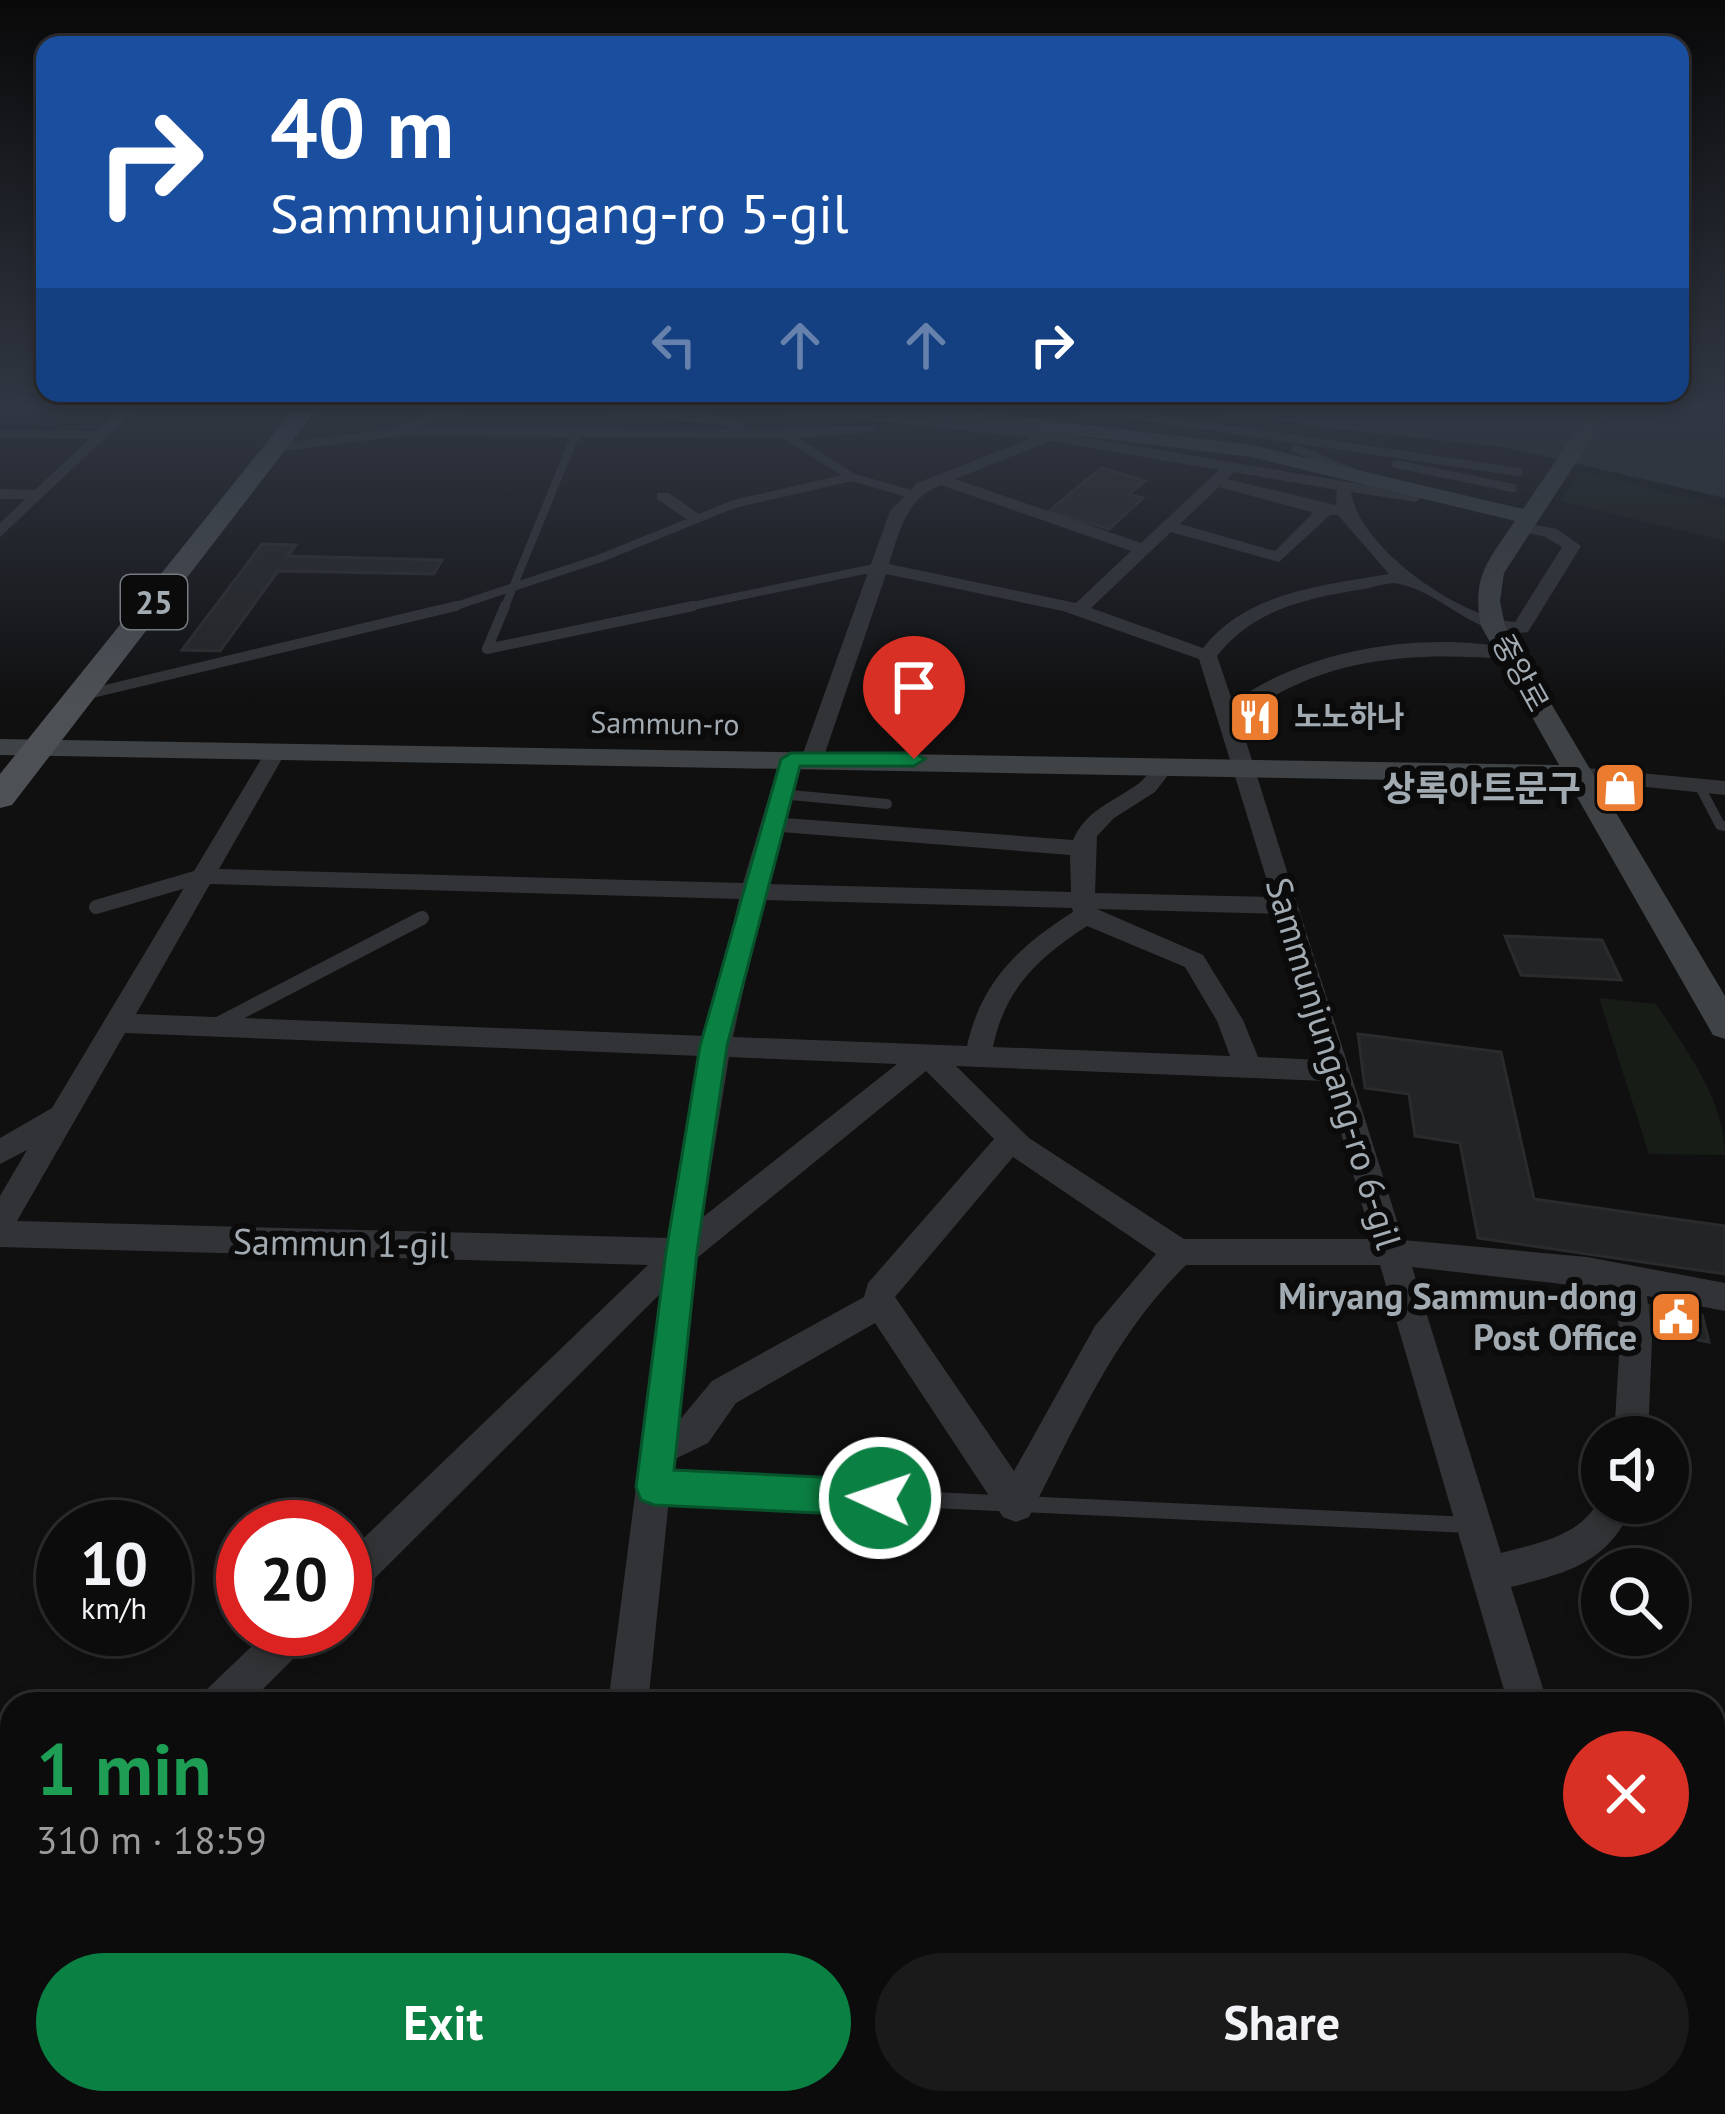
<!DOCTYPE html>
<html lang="en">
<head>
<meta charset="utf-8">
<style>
	:root { --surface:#0c0c0d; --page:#1a1a1b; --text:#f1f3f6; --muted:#9a9b9d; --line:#2c2c2e; --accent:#0b8043 }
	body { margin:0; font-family:"PT Sans","Noto Sans KR",sans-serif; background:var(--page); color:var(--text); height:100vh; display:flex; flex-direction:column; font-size:45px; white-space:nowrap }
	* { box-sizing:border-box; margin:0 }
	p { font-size:39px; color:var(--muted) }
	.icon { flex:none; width:66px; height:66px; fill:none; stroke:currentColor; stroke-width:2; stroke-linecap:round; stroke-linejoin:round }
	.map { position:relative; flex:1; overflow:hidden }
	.drawer { position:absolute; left:0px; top:1692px; width:1725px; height:423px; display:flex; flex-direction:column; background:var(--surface); border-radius:36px 36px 0 0; box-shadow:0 6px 18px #0003,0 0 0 3px var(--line) }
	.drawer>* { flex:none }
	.banner { position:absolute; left:36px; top:36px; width:1653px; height:366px; border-radius:24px; box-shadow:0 6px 18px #0003,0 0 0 3px var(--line); background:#1a4fa0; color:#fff; overflow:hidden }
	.fabs { position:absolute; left:1581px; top:1416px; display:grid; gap:24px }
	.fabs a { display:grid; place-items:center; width:108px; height:108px; border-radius:50%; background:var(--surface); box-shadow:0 6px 18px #0003,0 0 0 3px var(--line); font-size:60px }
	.speed { position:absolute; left:36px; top:1500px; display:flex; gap:24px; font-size:60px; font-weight:700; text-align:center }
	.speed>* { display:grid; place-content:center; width:156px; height:156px; border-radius:50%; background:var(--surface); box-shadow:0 6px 18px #0003,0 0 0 3px var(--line); line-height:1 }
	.speed small { font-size:30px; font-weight:400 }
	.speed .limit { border:18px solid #d22; background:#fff; color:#111 }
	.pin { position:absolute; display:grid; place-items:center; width:102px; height:102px; color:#fff; margin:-123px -51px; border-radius:50% 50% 50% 0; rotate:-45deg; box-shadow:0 0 12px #0007 }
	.pin .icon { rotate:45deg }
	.me { position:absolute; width:132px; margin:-66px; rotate:273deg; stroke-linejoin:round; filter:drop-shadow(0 0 9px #0008) }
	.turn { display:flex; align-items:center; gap:42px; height:252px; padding:0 36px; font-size:54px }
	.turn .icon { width:156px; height:156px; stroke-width:2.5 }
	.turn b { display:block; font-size:84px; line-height:102px }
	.lanes { display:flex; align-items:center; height:114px; padding:0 36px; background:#0003; justify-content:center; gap:60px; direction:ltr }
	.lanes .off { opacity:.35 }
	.round { display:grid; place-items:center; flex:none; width:126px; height:126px; border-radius:63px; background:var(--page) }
	.summary { display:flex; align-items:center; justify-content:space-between; height:204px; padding:0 36px }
	h1 { font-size:72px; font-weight:700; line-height:90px; color:#1e9e55 }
	.action { display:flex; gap:24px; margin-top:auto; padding:24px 36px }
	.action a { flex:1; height:138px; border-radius:72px; background:var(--accent); color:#fff; font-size:48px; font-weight:700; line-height:138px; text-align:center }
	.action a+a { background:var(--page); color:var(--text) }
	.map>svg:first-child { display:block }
</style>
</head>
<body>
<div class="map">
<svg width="1725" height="2114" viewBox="0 0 1725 2114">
	<rect width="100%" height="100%" fill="#101011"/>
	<path fill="#171c17" d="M1580,471L1725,507V541L1560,501Z
		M1599,998L1656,1004C1685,1048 1725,1100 1725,1155L1649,1154Z"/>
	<path fill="#273234" d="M1189,406H1725V498L1504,447L1326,428Z"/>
	<path fill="#232425" stroke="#2a2b2d" stroke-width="3" d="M1101,468L1145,481L1129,494L1143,498L1109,529L1049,511Z
		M262,544L296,545L288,556L442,560L434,574L278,571L220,651L182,650Z
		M1505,936L1602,940L1621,980L1521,975Z
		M1358,1034L1501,1052L1534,1199L1725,1226V1274L1478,1238L1460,1143L1415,1136L1409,1094L1365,1088Z
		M1646,1305L1702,1315L1709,1342L1652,1331Z
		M1713,1906L1725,1907V2047L1713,2046Z
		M12,1957V2103H198L196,2114H0V1969Z"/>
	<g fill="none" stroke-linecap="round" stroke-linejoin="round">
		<path stroke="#313336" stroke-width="8" d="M1070,406L1519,472
			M403,428L466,406
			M0,434L100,435
			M275,448L399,432L784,434L852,477L914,495
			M1295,448L1352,472
			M1396,464L1513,488
			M447,609L601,558L734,504L852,477
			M504,609L575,436
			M678,609L879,567"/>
		<path stroke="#313336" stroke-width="10" d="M505,606L487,649L693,606
			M84,695L456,606
			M1699,785L1720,825L1725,826
			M780,794L887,804"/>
		<path stroke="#313336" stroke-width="14" d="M96,907L202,876
			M216,1025L422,918"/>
		<path stroke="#313336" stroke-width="16" d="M654,1487L1470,1525"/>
		<path fill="#313336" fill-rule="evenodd" d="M124,406H139L0,537V523L25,499H0V489L35,490Z
			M618,406L729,417L744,422L746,434L738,439L726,425L615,414L608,410Z
			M768,406H814L1041,430L1401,491L1427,488V494L1416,502L1351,492C1359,548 1460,618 1515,622L1562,547L1545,537L1515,529V521L1557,529L1581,546L1528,632C1475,640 1447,595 1400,584C1390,581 1375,587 1364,589C1308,598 1253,609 1217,656L1233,703C1307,648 1425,631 1515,649V657L1508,659C1408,652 1321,657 1239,719L1403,1240L1587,1257L1725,1283V1311L1647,1296L1652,1340L1648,1437H1614L1620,1340L1615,1290L1412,1267L1501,1553C1541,1542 1584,1536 1602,1494V1503H1634C1609,1563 1570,1572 1511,1587L1548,1704H1508L1380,1265H1186C1113,1336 1075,1428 1029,1517L1016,1522L1003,1517L875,1323L736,1403L708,1443L673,1460L648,1704H608L661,1293L358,1595L345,1601V1556L648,1265L0,1247V1196L27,1150L0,1164V1138L52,1108L269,746H283L287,750L219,869L743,883L780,759L791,753L801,759L890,511L917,483L1032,438L775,410ZM1050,441L1219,470L1141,543L955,479ZM1234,472L1337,490L1336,505L1227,479ZM941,485L1131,551L1076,603L889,564C899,532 906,498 941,485ZM1219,487L1311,512L1313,513L1275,551L1180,524ZM1330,515H1338L1389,574C1322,586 1248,591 1203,648L1091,608L1171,532L1279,562ZM886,574L1063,611L1199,659L1272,897L1095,893L1097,836L1114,818L1155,792L1176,765L1165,759C1153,763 1149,776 1138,784C1113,802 1086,810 1073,840L785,818L802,759L812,765L823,759ZM781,832L1070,855L1071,892L766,884ZM210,884L739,899L707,1036L136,1014ZM763,900L1072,908L1073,912C1019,946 981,982 967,1046L733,1037ZM1097,909L1277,914L1320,1060L1258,1057L1243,1020L1203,955ZM1087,926L1185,967L1217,1021L1230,1056L993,1047C1005,988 1038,958 1087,926ZM125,1033L702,1056L669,1238L17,1221ZM729,1057L897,1064L703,1217ZM956,1066L1326,1081L1372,1239H1184L1029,1138ZM926,1071L994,1139L868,1283L864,1297L712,1381L678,1422L697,1258ZM1013,1157L1156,1254L1095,1326L1014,1471L895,1297Z
			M875,425V431L870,432L784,439L776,434L784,429Z
			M657,493H669L706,519L692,523L657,499Z
			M1576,767L1725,781V795L1568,779V769Z
			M270,1629H316L310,1642L248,1704H200L206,1690Z
			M12,1886V1937L0,1942V1891Z
			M557,2103H605L603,2114H555Z
			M1200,2103H1251L1246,2114H1195Z
			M1624,2103H1672L1675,2114H1627Z"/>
		<path fill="#3f4346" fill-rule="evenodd" d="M877,406H933L1251,445L1523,509L1593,406H1613L1504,573L1500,601L1505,626L1725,996V1039L1713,1035L1569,783L0,755V739L1559,765L1481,626C1471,576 1489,560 1515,521L1251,457L887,412Z"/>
		<path fill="#4d5155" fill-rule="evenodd" d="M296,406H319L12,805L0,808V774Z"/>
	</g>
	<linearGradient id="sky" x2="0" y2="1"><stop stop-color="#090909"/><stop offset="0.58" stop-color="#313743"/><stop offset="1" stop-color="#313743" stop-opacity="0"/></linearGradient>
	<rect width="1725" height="702" fill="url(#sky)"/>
	<path fill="#0b8043" stroke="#07532c" stroke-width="3" d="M791,753H914L925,759L914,766H800L727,1046L697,1252L674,1470L880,1480L893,1485L898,1498L893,1510L880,1516L654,1505L641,1500L636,1487L666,1252L700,1046L781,759Z"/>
	<defs>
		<g id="restaurant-square" transform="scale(2.7)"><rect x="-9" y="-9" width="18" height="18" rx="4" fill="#ea7b2f" stroke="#0b0b0c"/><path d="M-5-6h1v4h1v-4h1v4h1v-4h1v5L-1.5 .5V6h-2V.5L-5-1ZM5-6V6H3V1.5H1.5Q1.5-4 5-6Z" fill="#fff"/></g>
		<g id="shop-square" transform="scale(2.7)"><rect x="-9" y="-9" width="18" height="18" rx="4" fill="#ea7b2f" stroke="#0b0b0c"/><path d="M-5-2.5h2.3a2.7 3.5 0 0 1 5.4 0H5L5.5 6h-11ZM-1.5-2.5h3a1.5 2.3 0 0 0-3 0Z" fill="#fff"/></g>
		<g id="civic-square" transform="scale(2.7)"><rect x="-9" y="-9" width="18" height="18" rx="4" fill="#ea7b2f" stroke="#0b0b0c"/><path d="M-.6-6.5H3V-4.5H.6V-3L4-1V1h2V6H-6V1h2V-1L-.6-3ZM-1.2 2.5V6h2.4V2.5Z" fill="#fff"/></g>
	</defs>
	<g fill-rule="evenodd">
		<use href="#restaurant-square" x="1255" y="717"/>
		<use href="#shop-square" x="1620" y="788"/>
		<use href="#civic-square" x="1676" y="1317"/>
	</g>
	<g text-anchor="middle" stroke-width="12" stroke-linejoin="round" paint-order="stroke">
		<g font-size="30" fill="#a2abb2" stroke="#0b0b0c">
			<text transform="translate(1520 673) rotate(61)" y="10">중앙로</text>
			<text transform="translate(665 724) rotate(1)" y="10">Sammun-ro</text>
		</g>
		<g font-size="30" font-weight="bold" fill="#a2abb2" stroke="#0b0b0c" text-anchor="start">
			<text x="1294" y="727">노노하나</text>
		</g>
		<rect fill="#0b0b0c" stroke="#757b80" stroke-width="3" x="121" y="575" width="66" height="54" rx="9"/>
		<g font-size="33" font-weight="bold" fill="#a2abb2">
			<text x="154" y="614">25</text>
		</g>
		<g font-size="36" font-weight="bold" fill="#a2abb2" stroke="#0b0b0c" text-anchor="end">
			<text x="1581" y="801">상록아트문구</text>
			<text x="1637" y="1309">Miryang Sammun-dong<tspan x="1637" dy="41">Post Office</tspan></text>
		</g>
		<g font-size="36" fill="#a2abb2" stroke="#0b0b0c">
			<text transform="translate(1334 1063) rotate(73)" y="13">Sammunjungang-ro 6-gil</text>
			<text transform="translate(341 1243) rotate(1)" y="13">Sammun 1-gil</text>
		</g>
	</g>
</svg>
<div class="fabs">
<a><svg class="icon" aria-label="sound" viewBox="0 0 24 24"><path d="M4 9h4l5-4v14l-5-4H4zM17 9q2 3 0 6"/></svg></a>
<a><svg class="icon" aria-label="search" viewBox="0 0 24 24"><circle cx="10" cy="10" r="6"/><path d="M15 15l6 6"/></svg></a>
</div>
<div class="speed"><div>10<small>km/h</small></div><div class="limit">20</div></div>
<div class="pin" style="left:914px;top:759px;background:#d93025"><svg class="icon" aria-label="arrive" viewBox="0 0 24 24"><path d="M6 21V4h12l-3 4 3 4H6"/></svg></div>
<svg class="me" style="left:880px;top:1498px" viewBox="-20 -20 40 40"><circle r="17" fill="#0b8043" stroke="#fff" stroke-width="3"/><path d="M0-11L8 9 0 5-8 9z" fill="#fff"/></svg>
<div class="banner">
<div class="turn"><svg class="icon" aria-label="right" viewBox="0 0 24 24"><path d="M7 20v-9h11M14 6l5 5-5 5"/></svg><div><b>40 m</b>Sammunjungang-ro 5-gil</div></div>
<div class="lanes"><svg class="icon off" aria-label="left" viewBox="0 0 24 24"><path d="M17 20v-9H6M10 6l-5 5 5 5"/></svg><svg class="icon off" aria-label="ahead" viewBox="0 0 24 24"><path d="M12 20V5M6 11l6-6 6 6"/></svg><svg class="icon off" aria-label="ahead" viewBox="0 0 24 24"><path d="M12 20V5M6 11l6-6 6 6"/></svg><svg class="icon" aria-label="right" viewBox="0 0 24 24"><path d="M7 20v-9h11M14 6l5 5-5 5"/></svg></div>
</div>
<section class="drawer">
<div class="summary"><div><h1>1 min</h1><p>310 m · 18:59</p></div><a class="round" style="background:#d93025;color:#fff"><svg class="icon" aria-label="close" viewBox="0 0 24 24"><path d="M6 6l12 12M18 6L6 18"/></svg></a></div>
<div class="action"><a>Exit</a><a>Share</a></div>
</section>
</div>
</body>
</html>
